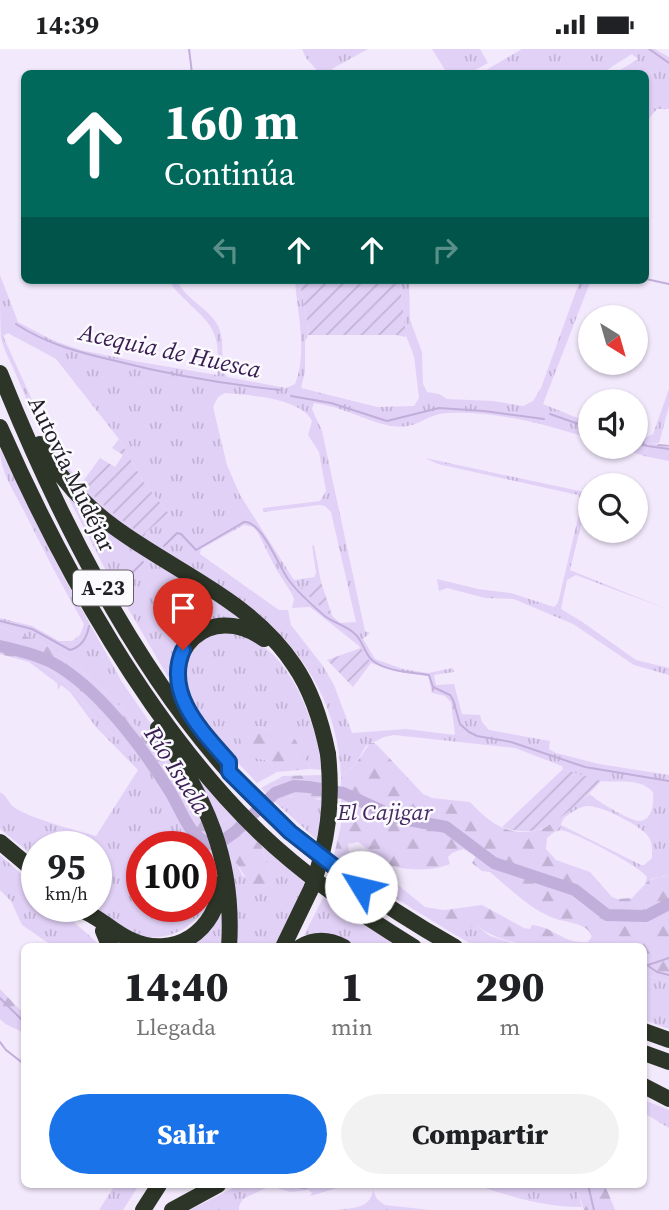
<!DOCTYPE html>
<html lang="es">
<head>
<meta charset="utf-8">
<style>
	:root { --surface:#fff; --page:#f2f2f2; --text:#202124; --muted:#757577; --accent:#1a73e8 }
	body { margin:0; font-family:"Source Serif 4",serif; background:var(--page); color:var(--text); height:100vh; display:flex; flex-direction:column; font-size:26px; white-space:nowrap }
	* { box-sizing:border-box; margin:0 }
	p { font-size:23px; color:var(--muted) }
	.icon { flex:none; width:38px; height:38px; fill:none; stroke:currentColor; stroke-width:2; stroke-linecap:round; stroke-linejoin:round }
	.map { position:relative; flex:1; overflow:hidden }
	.sheet { position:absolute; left:21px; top:894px; width:626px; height:245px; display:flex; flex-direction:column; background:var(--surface); border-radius:10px; box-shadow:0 2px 5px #0004 }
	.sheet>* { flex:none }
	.banner { position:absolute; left:21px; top:21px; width:628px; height:214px; border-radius:10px; box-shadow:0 2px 5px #0004; background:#00695c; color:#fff; overflow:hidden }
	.needle { width:46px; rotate:143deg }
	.controls { position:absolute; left:578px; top:256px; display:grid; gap:14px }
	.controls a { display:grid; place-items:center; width:70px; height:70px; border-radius:50%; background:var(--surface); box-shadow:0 2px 5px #0004; font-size:35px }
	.speed { position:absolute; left:21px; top:782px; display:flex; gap:14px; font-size:35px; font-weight:700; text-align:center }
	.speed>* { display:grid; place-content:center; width:91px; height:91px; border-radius:50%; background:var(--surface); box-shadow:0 2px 5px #0004; line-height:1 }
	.speed small { font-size:18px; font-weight:400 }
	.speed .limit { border:10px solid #d22; background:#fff; color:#111 }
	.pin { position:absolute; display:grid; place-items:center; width:60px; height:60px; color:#fff; margin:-72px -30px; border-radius:50% 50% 50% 0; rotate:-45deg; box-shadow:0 0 7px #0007 }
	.pin .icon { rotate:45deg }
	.me { position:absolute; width:77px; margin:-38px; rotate:306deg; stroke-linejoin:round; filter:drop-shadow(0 0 5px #0008) }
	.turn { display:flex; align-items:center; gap:24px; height:147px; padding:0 28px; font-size:32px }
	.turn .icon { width:91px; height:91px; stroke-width:2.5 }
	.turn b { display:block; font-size:49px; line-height:60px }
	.lanes { display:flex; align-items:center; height:66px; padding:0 28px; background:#0003; justify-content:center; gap:35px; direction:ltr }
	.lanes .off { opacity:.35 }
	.eta { display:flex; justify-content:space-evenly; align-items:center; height:119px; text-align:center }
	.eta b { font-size:42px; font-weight:800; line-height:49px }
	.action { display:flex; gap:14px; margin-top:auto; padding:14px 28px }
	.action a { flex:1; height:80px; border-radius:42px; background:var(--accent); color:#fff; font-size:28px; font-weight:800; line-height:80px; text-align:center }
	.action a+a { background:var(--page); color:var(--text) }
	.status { display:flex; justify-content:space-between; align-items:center; height:49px; padding:0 35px; background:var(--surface); direction:ltr }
	.status svg { height:19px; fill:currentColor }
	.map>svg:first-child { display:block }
</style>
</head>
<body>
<div class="status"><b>14:39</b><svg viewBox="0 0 49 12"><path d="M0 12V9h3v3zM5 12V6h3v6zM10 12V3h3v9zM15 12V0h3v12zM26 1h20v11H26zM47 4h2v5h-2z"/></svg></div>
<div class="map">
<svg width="669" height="1161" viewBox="0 0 669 1161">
	<defs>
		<pattern id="grass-tufts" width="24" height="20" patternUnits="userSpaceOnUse" patternTransform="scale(1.75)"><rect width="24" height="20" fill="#e2d1f7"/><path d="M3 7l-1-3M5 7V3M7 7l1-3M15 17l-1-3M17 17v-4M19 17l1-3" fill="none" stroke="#c2b3d4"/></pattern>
		<pattern id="forest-firs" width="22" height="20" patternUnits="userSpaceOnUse" patternTransform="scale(1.75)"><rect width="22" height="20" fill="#e2d1f7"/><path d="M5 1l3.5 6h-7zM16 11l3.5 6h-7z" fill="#c2b3d4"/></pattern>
		<pattern id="garden-furrows" width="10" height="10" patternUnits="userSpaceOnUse" patternTransform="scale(1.75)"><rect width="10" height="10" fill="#e2d1f7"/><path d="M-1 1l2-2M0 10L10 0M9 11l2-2" fill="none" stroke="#c2b3d4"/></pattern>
	</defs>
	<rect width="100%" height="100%" fill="#f2e9fc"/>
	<path fill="url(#grass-tufts)" fill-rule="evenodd" d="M302,0H368L332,20L333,24H314L316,20L306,9Z
		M432,0H480L488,14L470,24H447Z
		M522,0H655L669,8V60H657L646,73V24H615L638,10L632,5L602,24H481Z
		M0,226L18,273L52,291L81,301L134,312L217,326C223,273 204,273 173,238L170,231H177C186,251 206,257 217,275C227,292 218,312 227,328L286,339L295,335C308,303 297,264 295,231H299L307,270L308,286L305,292V323L301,339L377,358L414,357L419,349L414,307L405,284L400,231H409L410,271L422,303L423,335L427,343L439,345L447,350L493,352L523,357L533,352L541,339L580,231H591L543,355L590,374V393L585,388C541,374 494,362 447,364C422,366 420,381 391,377C365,372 341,357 314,354L312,360L322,382L365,582L370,584L363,590L375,610L403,620L428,624L453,619L454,623L434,626L436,636L454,635L462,665L480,666L482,673L489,681L550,692L549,700L556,704L599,715L669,726V826L651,830L645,835L647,828C640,817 579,786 565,782C560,781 560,781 555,783L561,776L643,817L652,809C652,802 653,794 648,787C641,777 602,757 589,757C579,757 571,764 564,769L562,765L590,745C596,752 632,773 640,772C653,771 654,753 653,743C640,728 617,734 600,732C588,730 575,724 563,720L562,717L515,699L394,686L384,688L366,697L354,717L341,727C337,643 293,587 227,541C186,512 141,492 102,460C61,426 37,376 17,328C12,315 4,302 1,289C0,272 0,244 0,226ZM8,284L56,310L119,390L143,432L169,465L146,483L144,488L110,462L81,435L52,395L3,287ZM225,344C248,346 301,349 312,372L308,386L319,403L326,442L320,452L263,459V463L319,456L325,457L331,463L356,573L340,574L301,539L321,533L314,496L312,497L316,523L315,528L294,531L240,446L227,416L213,358L218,348ZM244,476L253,478L258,484L276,520L292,545L294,550L292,559L310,558L359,597L371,614L398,623L428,627L432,644L445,647L451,653L455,686L406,680L352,684L334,636L323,617L291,576L288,561H279L200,505L201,500Z
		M669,340V357L659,394H649L644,407L614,397H635V388L645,389L653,385Z
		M0,400L61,523L122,633L162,691L200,763L190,766L164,711L117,654L72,613L39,592L0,578V569L32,577L59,592H72L80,586L84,575C62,537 42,499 23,460C13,441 0,422 0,400Z
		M425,409L589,444L570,521L669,561L576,526L567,531L561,560L581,572L636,611L669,619V626L634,616L573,575L523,554L514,550L485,549L447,539L439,542L437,530L478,540L511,544L554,558L558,554L582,452L578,446L438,415Z
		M72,449L244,570C202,565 173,583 171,627L168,628L104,518L69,450Z
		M225,582C289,589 313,668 324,721L311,720L294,690L257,677L243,693L256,709L269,712L277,723L257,734C230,704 177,659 187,616C190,605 195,595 205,589C211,586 219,584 225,582Z
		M32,610C64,625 82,655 106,679C124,697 147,711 160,733C173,755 176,781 196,798H142V858H201V801L213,807C213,818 215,830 213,840C206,871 174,894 142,887C125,883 109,868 95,858L96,798H37V810L0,780V743C7,747 9,755 15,759C32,770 75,781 96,787L138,721L95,677L70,643L61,636L58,641L57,634L29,613Z
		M186,710L232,766L217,776Z
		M282,747L324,751L318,792L274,752Z
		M261,795L306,832L275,898H235L228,808L237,815L242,826L261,840L275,831L268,820Z
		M0,806L37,839V858H57L102,898H54L22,876L11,852L0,841Z
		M324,847L397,898H355C340,883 324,883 304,886Z
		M222,864V898H187L204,887Z
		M467,877H477L490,887L525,898H477L452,884L456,880Z
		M644,926L669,932V980L644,971Z
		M644,1051L669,1061V1079L644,1064Z
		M115,1136H139L123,1161H99Z
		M239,1136H347L310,1147L312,1144L309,1141L290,1143L270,1137L243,1150L239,1157V1161H190Z
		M477,1136H575L582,1158C546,1158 510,1148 477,1136Z
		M373,1141L377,1150L385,1156L430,1161H336C351,1159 371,1160 373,1141Z"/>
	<path fill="url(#forest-firs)" fill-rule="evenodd" d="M649,394L669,396V412L644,407Z
		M0,578L39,592L72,613L117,654L164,711L190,766L200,763L213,807L201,801V798C180,797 170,749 160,733C147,711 124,697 106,679C82,655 64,625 32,610L29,613L0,605Z
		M257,677L295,690L311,720L277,723L269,712L256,709L243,697L242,693L236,685C241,678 249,678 257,677Z
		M370,694H374L378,697L423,745L432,749L470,753C490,775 513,791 544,779C550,776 556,769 562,765L564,769L559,779L547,789L546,800L556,811L590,823L612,848L617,850L632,849L649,831L669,826V932L644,926V898C593,898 519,908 477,877L457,880L452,884L384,842L334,806L341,776V727L354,717ZM358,793C368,800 378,811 390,816C404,822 436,822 450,815L448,808L452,804L463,800L476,807L472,814L482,822L490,823C509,839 530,860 553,869C567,874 586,873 592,887L588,893C562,895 557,879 532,876L530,880L524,879L482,856L444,861L425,858L392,831L354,808L349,802L348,795Z
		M323,726L324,751L318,749L306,754L291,747L274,752L261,739L283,727Z
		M232,766L261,795L268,820L275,828V831L261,840L250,835L237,815L228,808L217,776Z
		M0,940L24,965V985C16,978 8,979 0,970Z
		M575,1136H605L615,1161H584Z"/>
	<path fill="url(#garden-furrows)" d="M400,234L406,288L396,286H308L307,270L300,235Z
		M119,390L143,432L169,465L146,483L144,488L110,462L81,435L100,409L115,418L123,406L112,399Z
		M321,533L333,569L300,539Z
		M361,599L371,614L353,638L327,611Z
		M563,720L601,732C589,746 562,770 545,778C532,784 515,783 502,778Z"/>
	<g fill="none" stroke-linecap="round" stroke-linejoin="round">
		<path stroke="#c2aeda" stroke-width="2" d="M189,0L192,24
			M649,0L669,14
			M646,230L669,235
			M16,275C46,295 81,304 116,312C170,326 225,335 280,341
			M291,347L331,354L387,372L439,359L484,362L544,370
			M550,365L590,379
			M635,392L647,397L669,400
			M164,497L177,484L181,485L196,501L244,473C262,472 278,516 288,530C298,544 313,557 326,568C335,574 346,577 354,584C363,591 364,604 372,611C386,623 412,623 429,626L433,638L450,646L453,651L460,675L469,683L477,687L511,693L585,718L669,732
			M121,535L143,513
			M0,572L32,580L70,601C81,598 87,589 89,577
			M647,916L657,923L669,926
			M648,916L669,909
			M0,949L24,973
			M0,993L6,1001L24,1015
			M287,1136L304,1139L318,1136
			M588,1136L594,1161"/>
		<path stroke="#c2aeda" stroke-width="12" d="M0,597C17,601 36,605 51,613C97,637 142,698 169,741C182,761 187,786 210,795L225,790L235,783L275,744L294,737L309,738L343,744L398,769L446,778L494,814L575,841L607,866L646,867L669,855"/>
		<path stroke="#2c3527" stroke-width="16" d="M0,324C54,459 131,614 229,723C293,794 372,851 455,898
			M0,378C61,517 150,678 260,784C306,828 360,865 414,898
			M40,395C59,428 84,456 114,478C175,523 251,551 294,616C312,642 322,675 328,705
			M188,660C155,603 210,551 264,590
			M158,679C206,749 235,811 229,898
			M0,793L37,824
			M78,860C98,866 110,881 129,890C174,912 217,882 221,834
			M103,882L108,894L112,898
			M283,898L312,838
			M300,898C315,889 329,890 344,898
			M644,982L669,991
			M644,1004L669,1013
			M644,1037L669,1050
			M143,1161L159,1136
			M172,1161L218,1136"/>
		<path stroke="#2c3527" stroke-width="16" d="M312,838C328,793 333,753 328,705"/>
	</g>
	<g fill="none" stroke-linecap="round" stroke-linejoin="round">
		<g stroke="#114b97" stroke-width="18">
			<path id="route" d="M183,601C164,645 202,682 229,713V723L290,783L361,838"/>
		</g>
		<use href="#route" stroke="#1a73e8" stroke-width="12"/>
	</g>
	<g text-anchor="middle" stroke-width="5" stroke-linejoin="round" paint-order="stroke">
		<rect fill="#fbfafe" stroke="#625f65" stroke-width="2" x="73" y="521.5" width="60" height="35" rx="5"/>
		<g font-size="21" font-weight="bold" fill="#201d24">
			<text x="103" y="546">A-23</text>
		</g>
		<g font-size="23" fill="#201d24" stroke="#fbfafe">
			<text transform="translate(72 425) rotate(64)" y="8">Autovía Mudéjar</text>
		</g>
		<g font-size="23" font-style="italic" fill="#452a60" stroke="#fbfafe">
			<text x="385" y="771">El Cajigar</text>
		</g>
		<g font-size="24" font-style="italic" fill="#391d52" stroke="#fbfafe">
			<text transform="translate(170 302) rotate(12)" y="8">Acequia de Huesca</text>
			<text transform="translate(177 721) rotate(57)" y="8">Río Isuela</text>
		</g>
	</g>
</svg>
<div class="controls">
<a><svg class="needle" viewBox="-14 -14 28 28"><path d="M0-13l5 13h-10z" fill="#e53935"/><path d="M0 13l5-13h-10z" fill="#757577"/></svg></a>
<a><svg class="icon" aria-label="sound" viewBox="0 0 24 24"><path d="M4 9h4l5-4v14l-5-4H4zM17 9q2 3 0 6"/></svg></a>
<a><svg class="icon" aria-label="search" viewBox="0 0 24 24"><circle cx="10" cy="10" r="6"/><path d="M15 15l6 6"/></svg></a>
</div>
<div class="speed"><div>95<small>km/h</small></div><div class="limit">100</div></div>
<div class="pin" style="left:183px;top:601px;background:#d93025"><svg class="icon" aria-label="arrive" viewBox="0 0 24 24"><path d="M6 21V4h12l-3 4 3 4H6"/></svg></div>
<svg class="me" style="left:361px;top:838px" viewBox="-20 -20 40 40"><circle r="19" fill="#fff"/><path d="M0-13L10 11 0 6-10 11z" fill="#1a73e8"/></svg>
<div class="banner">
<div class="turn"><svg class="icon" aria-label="ahead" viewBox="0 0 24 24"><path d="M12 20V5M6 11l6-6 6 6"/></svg><div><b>160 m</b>Continúa</div></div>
<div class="lanes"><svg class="icon off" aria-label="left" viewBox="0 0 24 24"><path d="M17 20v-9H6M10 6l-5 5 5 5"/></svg><svg class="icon" aria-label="ahead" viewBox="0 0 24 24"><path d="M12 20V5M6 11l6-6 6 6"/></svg><svg class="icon" aria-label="ahead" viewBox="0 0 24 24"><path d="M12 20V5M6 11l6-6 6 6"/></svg><svg class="icon off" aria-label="right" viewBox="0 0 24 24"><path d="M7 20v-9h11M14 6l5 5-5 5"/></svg></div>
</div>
<section class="sheet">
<div class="eta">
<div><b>14:40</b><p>Llegada</p></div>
<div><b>1</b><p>min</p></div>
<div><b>290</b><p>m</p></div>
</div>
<div class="action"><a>Salir</a><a>Compartir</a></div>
</section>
</div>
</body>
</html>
